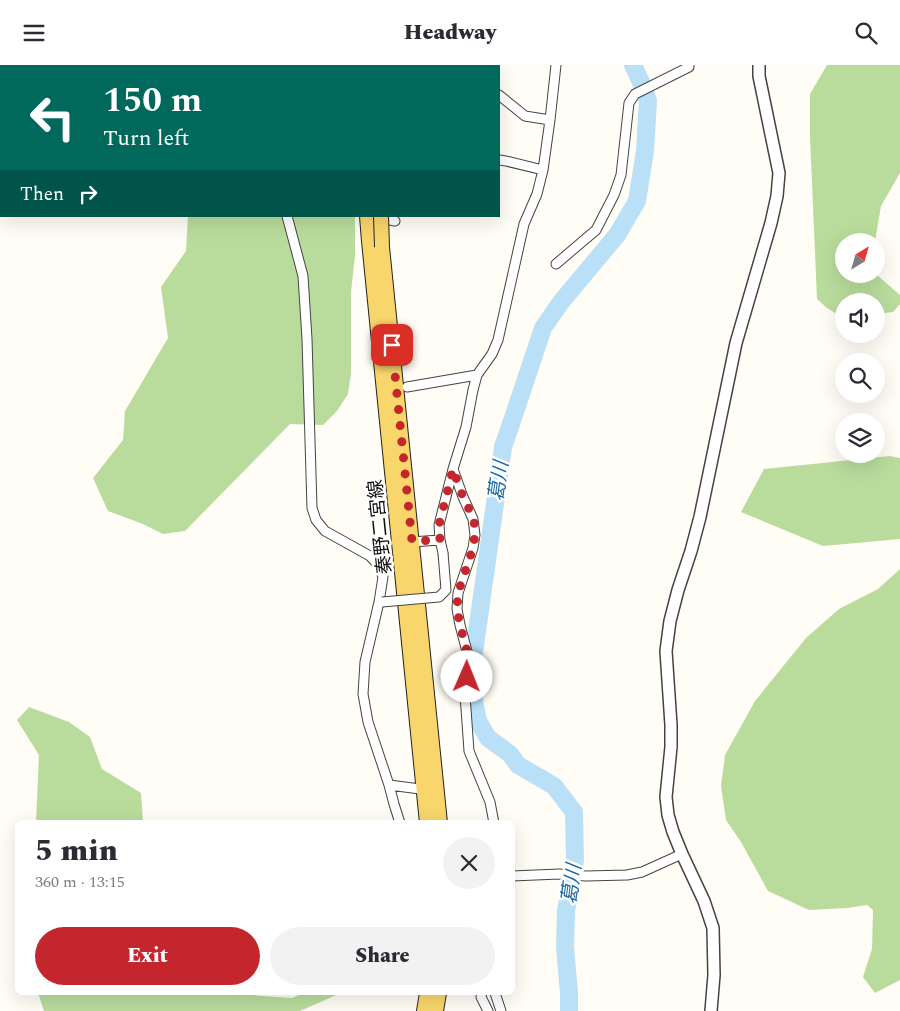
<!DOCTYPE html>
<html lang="en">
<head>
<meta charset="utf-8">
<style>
	:root { --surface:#fff; --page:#f2f2f3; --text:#2b2b33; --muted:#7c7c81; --accent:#c4262e }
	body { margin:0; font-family:Spectral,"Noto Sans JP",serif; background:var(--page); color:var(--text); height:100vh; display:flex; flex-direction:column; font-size:19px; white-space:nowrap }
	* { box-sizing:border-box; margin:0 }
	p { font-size:16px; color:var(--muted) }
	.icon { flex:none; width:28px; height:28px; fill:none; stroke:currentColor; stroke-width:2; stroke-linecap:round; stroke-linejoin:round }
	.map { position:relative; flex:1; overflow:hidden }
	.drawer { position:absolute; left:15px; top:755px; width:500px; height:175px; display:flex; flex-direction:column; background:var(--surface); border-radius:8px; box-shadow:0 5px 20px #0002 }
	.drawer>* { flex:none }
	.guide { position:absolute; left:0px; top:0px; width:500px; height:152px; box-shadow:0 5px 20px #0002; background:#00695c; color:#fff; overflow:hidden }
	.needle { width:32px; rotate:37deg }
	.buttons { position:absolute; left:835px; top:168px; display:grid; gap:10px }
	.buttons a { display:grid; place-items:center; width:50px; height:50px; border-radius:50%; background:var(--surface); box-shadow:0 5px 20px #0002; font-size:25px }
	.pin { position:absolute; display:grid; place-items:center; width:42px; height:42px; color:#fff; margin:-21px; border-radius:10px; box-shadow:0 2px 8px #0006 }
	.me { position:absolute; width:55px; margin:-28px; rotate:1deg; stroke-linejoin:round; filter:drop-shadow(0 0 4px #0008) }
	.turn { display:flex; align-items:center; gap:18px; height:105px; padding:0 20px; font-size:22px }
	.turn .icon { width:65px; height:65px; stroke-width:2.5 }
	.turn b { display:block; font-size:35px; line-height:42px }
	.then { display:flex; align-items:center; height:48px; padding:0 20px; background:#0003; gap:10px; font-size:19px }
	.round { display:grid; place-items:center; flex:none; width:52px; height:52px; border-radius:26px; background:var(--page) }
	.summary { display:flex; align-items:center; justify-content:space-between; height:85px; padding:0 20px }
	h1 { font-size:30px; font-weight:800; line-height:38px }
	.primary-button { display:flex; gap:10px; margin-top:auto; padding:10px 20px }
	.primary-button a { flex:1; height:58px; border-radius:30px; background:var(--accent); color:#fff; font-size:20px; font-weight:800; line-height:58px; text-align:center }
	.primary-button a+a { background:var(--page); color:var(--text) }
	header { display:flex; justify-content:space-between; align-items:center; height:65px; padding:0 20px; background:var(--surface); font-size:22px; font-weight:800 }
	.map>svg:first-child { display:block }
</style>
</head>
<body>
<header><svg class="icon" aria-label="menu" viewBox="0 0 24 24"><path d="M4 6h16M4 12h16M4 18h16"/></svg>Headway<svg class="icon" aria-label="search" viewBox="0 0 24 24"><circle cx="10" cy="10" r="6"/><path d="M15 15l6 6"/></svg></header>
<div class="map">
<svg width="900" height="946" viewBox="0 0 900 946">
	<rect width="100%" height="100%" fill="#fffdf5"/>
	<path fill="#b9dc9c" d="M827,0H900V108L881,141L875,176H844V209H876V206L877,210L900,230V239L893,247L876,249V236H844L843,253L827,243L817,234L810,72V29Z
		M188,151H355V190L351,227V309L348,329L337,346L323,360L290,359L185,466L163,469L143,459L108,446L93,413L123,375L125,346L168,273L161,222L186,186Z
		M890,391L900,393V474L823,481L741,447L764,404Z
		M900,504V915L875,928L863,912L872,884L873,845L867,840L847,843L809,845L768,826L741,777L726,755L721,721L725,690L755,636L806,573L839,544L878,524Z
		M29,642L69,657L90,672L102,704L141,728L143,757H36L39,690L17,655Z
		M38,928H237L262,931L292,933L304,928H341L300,946H44Z"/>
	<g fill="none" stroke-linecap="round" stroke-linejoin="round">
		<path stroke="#b9e0f7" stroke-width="18" d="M569,946V928L565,882L566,846L575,795L574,747L554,721L518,700L510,689L488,673L478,656L470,616L503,382L516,344L543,263L561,237L617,170L637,136L645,86L648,36L640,15L633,0"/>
		<g stroke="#444" stroke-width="11">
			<path id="minor" d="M205,0L211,1
				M252,0L253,1
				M423,0L425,1
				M70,1L73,0
				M365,1V0
				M0,26L1,25
				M499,30L525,51L550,55
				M499,95L506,96L543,105
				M287,151L303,211L307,274L312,443L316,455L325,466L370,491L379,501L383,512L379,537L365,597L363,629L368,657L389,720L394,739L400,758
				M376,152L395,156
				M556,199L596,165L614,130L621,110L629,38L635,29L689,2V0
				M407,322L477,310
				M453,404L463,432L473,454L475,470L473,483L458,528L457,544L460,560L469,594L465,630L469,686L490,737L494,758
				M411,477L440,475
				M443,488L440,475L439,460L453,404L466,362L473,325L477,310L492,289L498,275L524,159L537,129L543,105L550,55L556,0
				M389,720L428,725
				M512,811L559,809L586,811L627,810L642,807L682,789
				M482,928L481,932L488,946
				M495,928L501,946"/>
		</g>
		<g stroke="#444" stroke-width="14">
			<path id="tertiary" d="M711,946L714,910L713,863L704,836L682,789L673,767L668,750L666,732L671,682V660L666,586L670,556L678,525L691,486L700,452L736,278L771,158L777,131L779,108L759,11V0"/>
		</g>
		<g stroke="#222" stroke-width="16">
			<path id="primary" d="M378,1V0
				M392,1V0
				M367,151L369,176L427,758
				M382,182L440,758
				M424,946L427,928
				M436,946L439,928"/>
		</g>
		<use href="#minor" stroke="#fff" stroke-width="9"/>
		<use href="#tertiary" stroke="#fff" stroke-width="11"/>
		<use href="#primary" stroke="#f9d66b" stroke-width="14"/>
		<g stroke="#444" stroke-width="11" stroke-linecap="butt">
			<path id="minor-bridge" d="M382,537L439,532L446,525L443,488"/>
		</g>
		<g stroke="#222" stroke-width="16" stroke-linecap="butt">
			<path id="primary-bridge" d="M381,151L382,182"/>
		</g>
		<use href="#minor-bridge" stroke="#fff" stroke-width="9"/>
		<use href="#primary-bridge" stroke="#f9d66b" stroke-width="14"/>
	</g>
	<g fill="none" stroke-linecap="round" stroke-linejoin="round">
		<path stroke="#c4262e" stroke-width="9" stroke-dasharray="0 16.2" d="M392,280L412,476L440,475L439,460L453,404L463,432L474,454L475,470L473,483L458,528L457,544L460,560L469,594L467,612"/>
	</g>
	<g text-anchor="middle" stroke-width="5" stroke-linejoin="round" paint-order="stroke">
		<g font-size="19" fill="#111" stroke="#fff">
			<text transform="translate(379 462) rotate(-96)" y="7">秦野二宮線</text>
		</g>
		<g font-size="20" font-style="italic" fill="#1768a6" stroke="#fff">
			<text transform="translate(498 416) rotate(-82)" y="7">葛川</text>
			<text transform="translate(571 819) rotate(-82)" y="7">葛川</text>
		</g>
	</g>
</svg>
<div class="buttons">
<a><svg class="needle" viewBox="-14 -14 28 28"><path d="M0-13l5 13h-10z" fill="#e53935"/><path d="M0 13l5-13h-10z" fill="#7c7c81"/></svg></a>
<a><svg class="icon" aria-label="sound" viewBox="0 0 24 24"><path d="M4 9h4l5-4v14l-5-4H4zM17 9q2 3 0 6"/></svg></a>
<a><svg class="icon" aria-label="search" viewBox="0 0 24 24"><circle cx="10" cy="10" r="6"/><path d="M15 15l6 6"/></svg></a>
<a><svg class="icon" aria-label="layers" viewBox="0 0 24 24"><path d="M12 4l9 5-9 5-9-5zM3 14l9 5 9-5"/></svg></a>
</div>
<div class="pin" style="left:392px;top:280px;background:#d93025"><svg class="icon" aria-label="arrive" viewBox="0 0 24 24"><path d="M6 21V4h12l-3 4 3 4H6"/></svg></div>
<svg class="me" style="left:467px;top:612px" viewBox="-20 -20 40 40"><circle r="19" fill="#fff"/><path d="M0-13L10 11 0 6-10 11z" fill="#c4262e"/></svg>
<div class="guide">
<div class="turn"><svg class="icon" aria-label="left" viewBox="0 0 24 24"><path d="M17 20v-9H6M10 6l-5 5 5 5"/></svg><div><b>150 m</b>Turn left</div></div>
<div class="then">Then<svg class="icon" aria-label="right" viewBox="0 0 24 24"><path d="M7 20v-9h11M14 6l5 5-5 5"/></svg></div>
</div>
<section class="drawer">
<div class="summary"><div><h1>5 min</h1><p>360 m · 13:15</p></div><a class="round"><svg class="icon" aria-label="close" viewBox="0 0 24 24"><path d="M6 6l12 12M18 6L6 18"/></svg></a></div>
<div class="primary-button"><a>Exit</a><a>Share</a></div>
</section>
</div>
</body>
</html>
